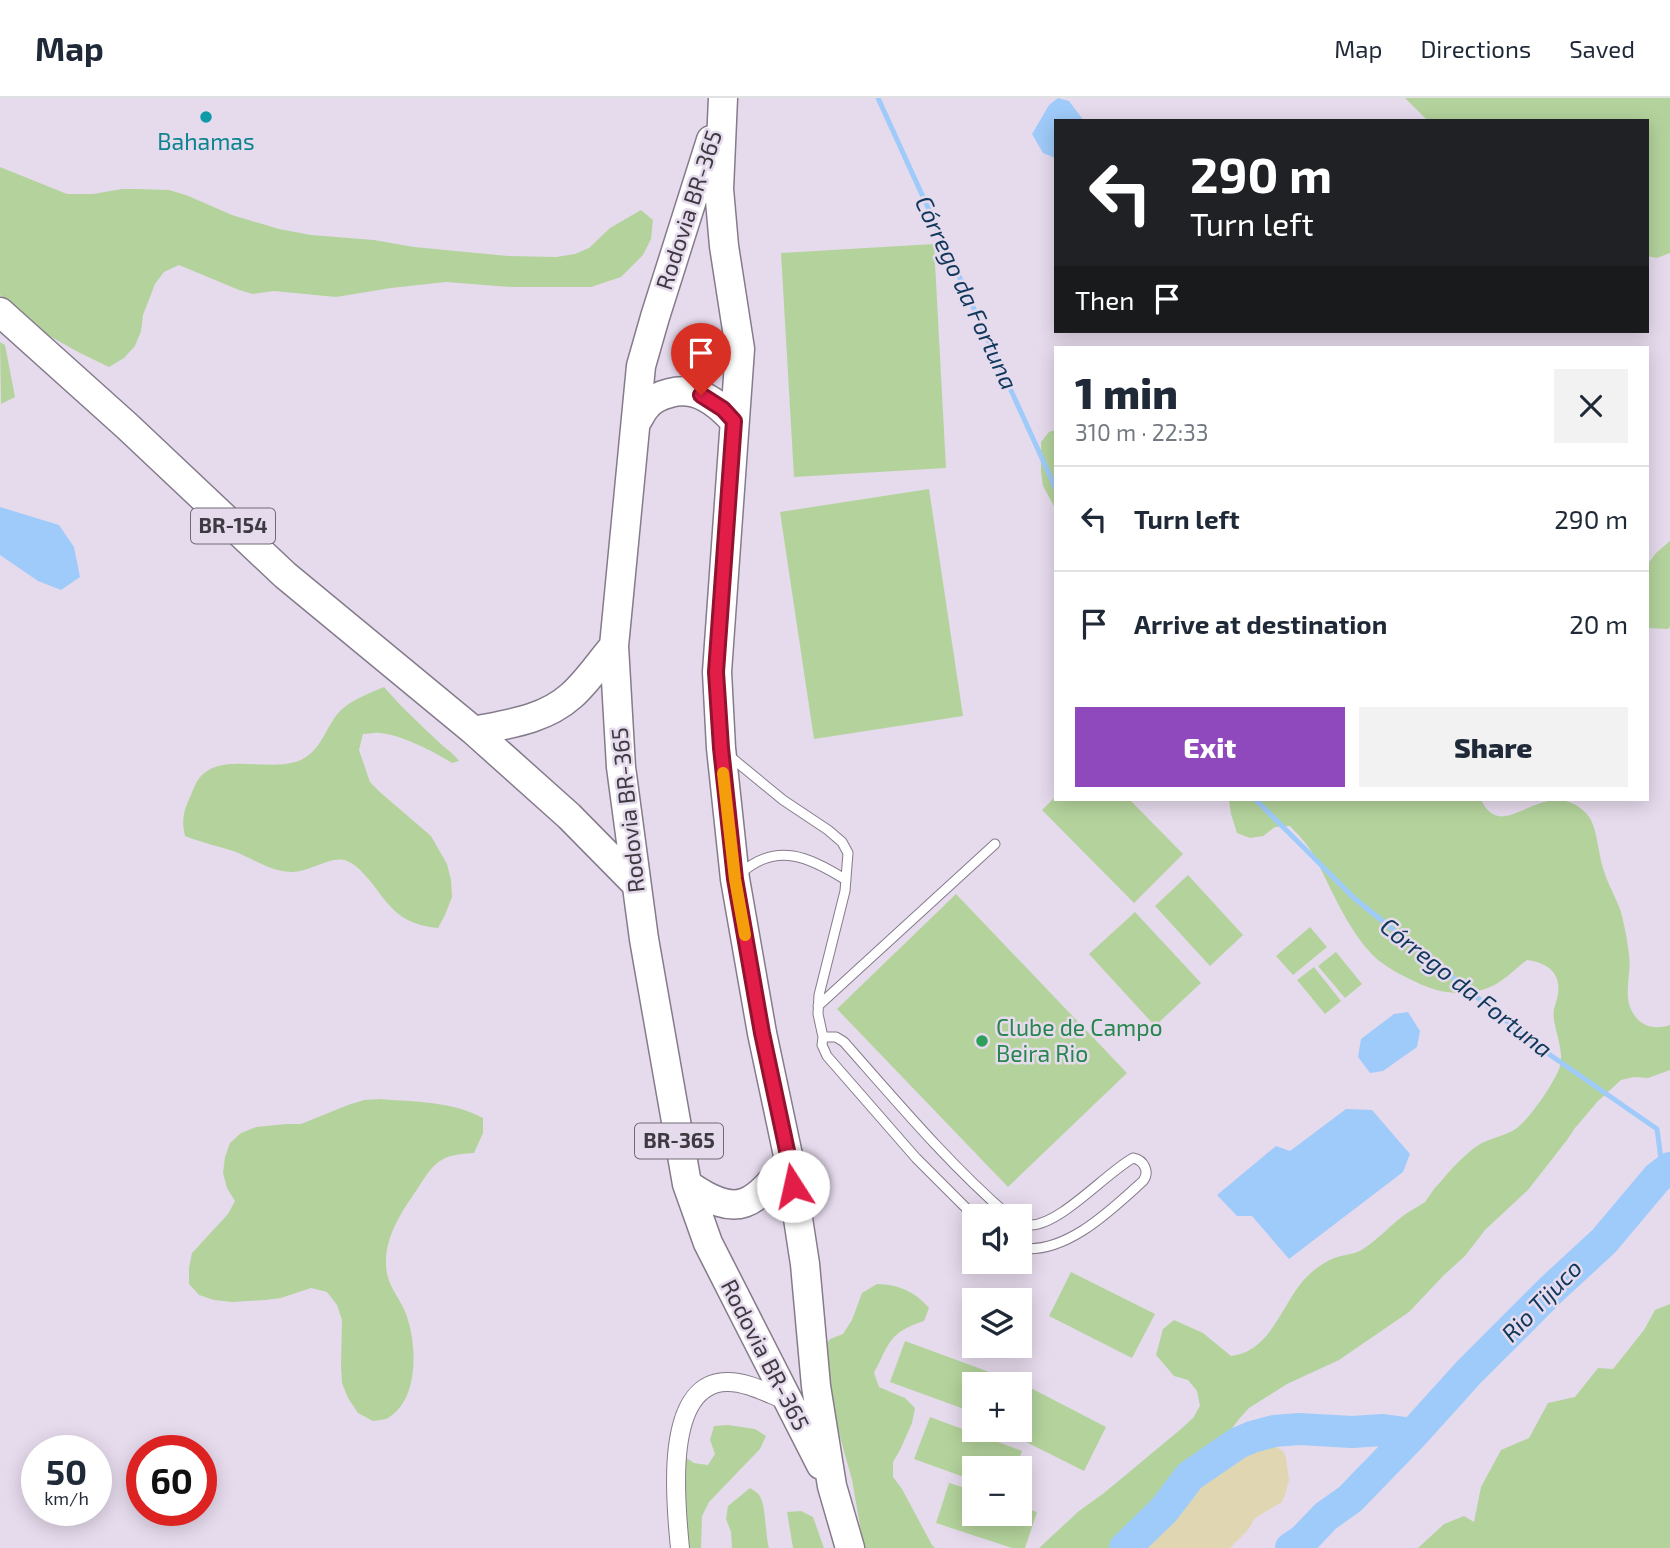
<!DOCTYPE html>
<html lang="en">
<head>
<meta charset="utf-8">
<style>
	:root { --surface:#fff; --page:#f2f2f3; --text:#1f2937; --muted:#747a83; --line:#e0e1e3; --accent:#8f49bc }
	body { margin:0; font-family:"Exo 2",sans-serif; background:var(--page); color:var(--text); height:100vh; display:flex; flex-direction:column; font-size:26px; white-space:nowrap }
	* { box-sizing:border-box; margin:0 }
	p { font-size:23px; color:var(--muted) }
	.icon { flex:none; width:38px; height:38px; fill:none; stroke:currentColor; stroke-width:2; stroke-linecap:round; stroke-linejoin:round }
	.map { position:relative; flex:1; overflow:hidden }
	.drawer { position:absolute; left:1054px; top:248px; width:595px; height:455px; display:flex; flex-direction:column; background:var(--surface); border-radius:0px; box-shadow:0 4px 18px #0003 }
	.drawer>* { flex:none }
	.top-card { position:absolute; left:1054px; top:21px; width:595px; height:214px; border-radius:0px; box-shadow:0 4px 18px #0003; background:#202124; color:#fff; overflow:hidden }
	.fabs { position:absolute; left:962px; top:1106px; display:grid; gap:14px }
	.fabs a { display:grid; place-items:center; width:70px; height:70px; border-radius:0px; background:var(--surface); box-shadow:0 4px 18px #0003; font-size:35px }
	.speed { position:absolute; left:21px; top:1337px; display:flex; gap:14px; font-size:35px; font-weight:700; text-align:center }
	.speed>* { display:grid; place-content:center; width:91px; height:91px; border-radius:50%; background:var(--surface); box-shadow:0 4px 18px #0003; line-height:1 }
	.speed small { font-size:18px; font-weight:400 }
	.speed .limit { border:10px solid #d22; background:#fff; color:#111 }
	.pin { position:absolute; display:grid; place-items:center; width:60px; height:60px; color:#fff; margin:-72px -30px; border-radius:50% 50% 50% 0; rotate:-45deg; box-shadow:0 0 7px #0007 }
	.pin .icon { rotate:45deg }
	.me { position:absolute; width:77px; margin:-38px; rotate:350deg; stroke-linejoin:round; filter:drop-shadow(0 0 5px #0008) }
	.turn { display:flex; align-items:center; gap:24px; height:147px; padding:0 21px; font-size:32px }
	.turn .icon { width:91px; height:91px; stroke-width:2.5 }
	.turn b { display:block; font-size:49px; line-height:60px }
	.then { display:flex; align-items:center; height:66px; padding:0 21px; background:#0003; gap:14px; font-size:26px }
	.round { display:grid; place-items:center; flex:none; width:74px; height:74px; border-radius:0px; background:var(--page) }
	.overview { display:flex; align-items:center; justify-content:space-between; height:119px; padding:0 21px }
	h1 { font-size:42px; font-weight:800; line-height:52px }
	.action { display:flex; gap:14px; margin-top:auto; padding:14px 21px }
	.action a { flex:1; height:80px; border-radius:0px; background:var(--accent); color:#fff; font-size:28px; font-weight:800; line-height:80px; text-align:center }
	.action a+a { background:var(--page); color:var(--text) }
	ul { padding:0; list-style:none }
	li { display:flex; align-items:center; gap:21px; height:105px; padding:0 21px; border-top:2px solid var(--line) }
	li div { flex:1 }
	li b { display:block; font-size:26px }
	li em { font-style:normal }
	header { display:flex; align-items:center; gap:42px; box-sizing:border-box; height:98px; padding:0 35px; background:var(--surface); border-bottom:2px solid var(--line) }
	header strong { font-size:33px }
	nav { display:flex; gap:38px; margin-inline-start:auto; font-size:24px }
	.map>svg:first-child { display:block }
</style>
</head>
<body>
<header>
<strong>Map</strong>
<nav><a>Map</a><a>Directions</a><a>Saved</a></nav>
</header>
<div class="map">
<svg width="1670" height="1450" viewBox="0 0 1670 1450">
	<rect width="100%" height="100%" fill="#e6dbed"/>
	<path fill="#b4d39c" d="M1405,0H1670V155L1657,160L1647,158V23H1428Z
		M0,69L67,96H93L122,91H137L169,92L186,97L232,117L279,131L311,137L374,142L414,149L508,158L556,159L575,156L589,150L610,130L641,112L653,122L651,141L643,157L621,179L591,189H511L446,184L391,190L336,199L274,193L253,196L239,192L179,167L164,174L155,186L143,217L141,233L135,248L124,260L109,269L80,255L37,231L0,197Z
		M934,146L946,370L794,379L781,155Z
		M0,244L5,247L15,299L1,306Z
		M1055,332V410L1043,388L1041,373V344L1049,334Z
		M929,391L963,618L814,641L780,414Z
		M1670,443V529L1668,531L1647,530V467L1656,455Z
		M384,589C402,610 423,629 443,648C449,653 454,656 459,663L452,665C435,654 399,636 380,635C374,634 368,636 363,636L359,652L370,684L381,695L431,738L447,766L451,782L452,799L445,817L438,830C401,826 392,812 371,784C364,776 357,767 347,763C332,756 309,775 291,774C270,773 255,762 236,754C219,748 202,745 185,738C181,721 184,712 191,697C193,692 195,686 198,682C220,650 276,679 306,659C323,648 327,626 341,612C353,601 370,595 384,589Z
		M1055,699V702H1130L1183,756L1134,805L1042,712Z
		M1229,702H1481C1503,746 1536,685 1576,707C1582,711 1588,716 1591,722C1598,737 1598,754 1603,770C1607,785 1616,799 1621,814C1624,826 1628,845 1629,857C1632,876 1622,897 1633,915C1641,929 1655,932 1670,927V972L1648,980L1634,979L1621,982L1598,1003L1575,1030L1567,1042L1528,1092L1485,1132L1465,1158L1444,1177L1409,1214L1339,1262L1287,1286L1249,1310L1239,1321L1213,1356L1188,1377L1179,1388L1124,1443L1115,1450H1039L1079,1413L1104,1395L1181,1331L1193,1320L1200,1308L1197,1293L1188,1282L1174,1278L1156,1257L1163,1231L1174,1222L1203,1235L1231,1258C1235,1257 1242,1256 1246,1254C1279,1237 1286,1195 1313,1173C1322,1166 1331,1160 1341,1158C1351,1156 1358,1155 1366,1149C1379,1140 1390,1128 1403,1118C1409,1113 1418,1109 1425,1104C1428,1100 1431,1095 1434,1091C1445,1079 1455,1066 1467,1056C1484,1040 1495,1042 1514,1032C1527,1025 1556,983 1560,968C1565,950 1551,927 1554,911C1555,907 1556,904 1557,901C1563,876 1549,865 1527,862C1515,871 1502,885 1488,890C1465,898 1442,896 1420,886C1405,879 1391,872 1378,862C1346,833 1332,789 1311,753C1306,744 1297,736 1290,728L1275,729L1263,738L1250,740L1237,735L1231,716Z
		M1188,777L1243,837L1210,868L1155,808Z
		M956,796L1127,975L1008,1089L837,911Z
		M1135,814L1201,885L1155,928L1089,856Z
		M1310,829L1327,849L1293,877L1276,858Z
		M1336,854L1362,886L1345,900L1318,868Z
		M1314,869L1341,903L1325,916L1297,882Z
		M380,1001C414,1004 452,1003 483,1020V1035L474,1055C438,1057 435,1064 416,1093C402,1113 387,1136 386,1161C385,1184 395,1193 404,1211C417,1240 421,1301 388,1320C384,1322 377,1322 373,1323L358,1315L348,1300L342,1285L341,1268L342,1222L337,1207L327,1194L311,1190L281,1200L265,1202L232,1204L214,1202L199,1197L189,1186V1170L192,1155L228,1116L235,1103L227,1090L223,1075L225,1059L230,1045L241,1035L256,1029L286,1026H301L348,1007L364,1002Z
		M1071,1174L1155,1216L1132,1260L1049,1218Z
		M877,1186C898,1186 916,1194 929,1210L924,1223C889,1234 889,1246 874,1275L879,1289L905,1300L915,1310L912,1325L900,1352L893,1364V1379L902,1391L932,1447L935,1450H864L852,1382L831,1306L823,1252L830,1241L843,1236L852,1222L862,1195Z
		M1670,1206V1450H1418L1444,1426L1464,1418L1474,1424L1481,1389L1501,1352L1529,1340L1548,1305L1575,1299L1598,1270L1613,1271L1644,1232L1655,1212Z
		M905,1243L1000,1278L997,1286H975V1315L890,1284Z
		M1023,1286L1106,1329L1084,1373L1002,1332H1020V1291Z
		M930,1319L1022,1353L1016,1370H975V1383L914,1361Z
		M728,1327L755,1331L766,1338L760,1351L709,1404L702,1418L701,1450H683L682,1357L694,1365L708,1367L715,1356L710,1342L714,1328Z
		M949,1385L975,1393V1416H1020V1408L1037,1414L1025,1450H1012L936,1425Z
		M750,1390C753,1392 757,1394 759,1397C766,1405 765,1436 769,1450H732L731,1434L726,1421L728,1408Z
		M801,1413L813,1419L824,1450H793L787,1414Z"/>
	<path fill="#e0d6b1" d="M1271,1346L1283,1353L1286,1359L1289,1382L1285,1397L1282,1404L1255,1420L1248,1432L1230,1450H1136L1163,1418L1203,1376L1220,1364L1250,1349Z"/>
	<path fill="#9fcbfa" d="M1058,0L1069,3L1084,23H1055V60L1043,55L1032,36L1049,7Z
		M0,409L59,427L74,449L80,479L61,492L38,483L0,457Z
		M1408,914L1420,933L1417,949L1383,973L1370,975L1358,959L1361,941L1394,916Z
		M1346,1011L1372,1012L1410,1056L1403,1074L1289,1161L1252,1118H1237L1217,1097L1276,1048L1290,1053Z"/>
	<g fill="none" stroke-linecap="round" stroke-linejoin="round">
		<path stroke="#9fcbfa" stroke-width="5" d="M878,0L1055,389
			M1256,702L1354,800L1540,950L1657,1031L1663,1076"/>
		<path stroke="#9fcbfa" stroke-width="32" d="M1125,1450L1164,1412L1190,1378L1238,1345L1252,1339L1274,1333L1299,1331L1352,1334L1383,1332L1413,1336
			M1291,1450L1303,1442L1326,1418L1350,1401L1413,1336L1469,1274L1552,1191L1604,1143L1657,1080L1670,1070"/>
		<g stroke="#857b8b" stroke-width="11">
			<path id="lane" d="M727,656L783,702L828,732L842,744L848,755L845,793L819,897L818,916L823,939L822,947L827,958L916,1060L975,1119
				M740,776C776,743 810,759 846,782
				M818,908L995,746
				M823,939H836L844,944C897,1004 949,1066 1009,1118
				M1020,1125C1023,1126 1028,1127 1031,1127C1061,1126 1106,1075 1133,1060C1144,1062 1150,1074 1143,1083C1112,1111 1066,1157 1020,1150"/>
		</g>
		<g stroke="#857b8b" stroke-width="20">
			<path id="street" d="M680,1450C676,1409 662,1286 726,1284C746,1283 769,1296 788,1303"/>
		</g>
		<g stroke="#857b8b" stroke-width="31">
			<path id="primary" d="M723,0L719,91L724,148L740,251L717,574L721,650L735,781L762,935L789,1062L805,1166L816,1288L832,1388L850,1450
				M711,42L655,219L641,268L614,548L621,669L644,841L687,1086L708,1145L821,1367
				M0,214L127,328L285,477L474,633L569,718L636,786
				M637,323C640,319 642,313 646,309C652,301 661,297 670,295C696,288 717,304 734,323
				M474,633C508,626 544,622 571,598C587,584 600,564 614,548
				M687,1086C739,1123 754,1107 789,1062"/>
		</g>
		<use href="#lane" stroke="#fff" stroke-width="9"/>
		<use href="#street" stroke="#fff" stroke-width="18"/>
		<use href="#primary" stroke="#fff" stroke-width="28"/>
	</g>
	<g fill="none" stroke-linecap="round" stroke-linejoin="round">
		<g stroke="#92132f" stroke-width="18">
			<path id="route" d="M701,297L723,311L734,323L716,574L721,650L735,781L762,935L789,1062L793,1088"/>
		</g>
		<use href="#route" stroke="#e11d48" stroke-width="12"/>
		<path stroke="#f59e0b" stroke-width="12" d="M723,675L735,781L745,837"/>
	</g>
	<circle fill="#0f9aa8" stroke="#e6dbed" stroke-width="2.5" cx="206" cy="19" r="7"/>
	<circle fill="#2e9e5b" stroke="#e6dbed" stroke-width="2.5" cx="982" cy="943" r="7"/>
	<g text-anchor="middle" stroke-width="5" stroke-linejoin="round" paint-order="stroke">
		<g fill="#e6dbed" stroke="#706a75" stroke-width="2">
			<rect x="191" y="410.5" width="84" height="35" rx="5"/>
			<rect x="635" y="1025.5" width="88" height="35" rx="5"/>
		</g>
		<g font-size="21" font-weight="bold" fill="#3e3a41">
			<text x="233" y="435">BR-154</text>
			<text x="679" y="1050">BR-365</text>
		</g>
		<g font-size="23" fill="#0d838f" stroke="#e6dbed">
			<text x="206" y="52">Bahamas</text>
		</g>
		<g font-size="23" fill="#3e3a41" stroke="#e6dbed">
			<text transform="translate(689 112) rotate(-72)" y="8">Rodovia BR-365</text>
			<text transform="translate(628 712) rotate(-96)" y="8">Rodovia BR-365</text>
			<text transform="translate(765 1257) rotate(63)" y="8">Rodovia BR-365</text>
		</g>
		<g font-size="23" fill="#27864d" stroke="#e6dbed" text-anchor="start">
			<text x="996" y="938">Clube de Campo<tspan x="996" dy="26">Beira Rio</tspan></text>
		</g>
		<g font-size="24" font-style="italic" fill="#10375c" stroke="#e6dbed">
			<text transform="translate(966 195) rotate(65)" y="8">Córrego da Fortuna</text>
			<text transform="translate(1466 890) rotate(38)" y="8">Córrego da Fortuna</text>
			<text transform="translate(1542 1203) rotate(-46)" y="8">Rio Tijuco</text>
		</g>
	</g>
</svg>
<div class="fabs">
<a><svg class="icon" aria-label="sound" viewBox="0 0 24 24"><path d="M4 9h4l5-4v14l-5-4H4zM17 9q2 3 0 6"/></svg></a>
<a><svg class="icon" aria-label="layers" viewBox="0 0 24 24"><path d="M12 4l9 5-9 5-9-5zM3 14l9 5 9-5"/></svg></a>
<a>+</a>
<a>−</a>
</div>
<div class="speed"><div>50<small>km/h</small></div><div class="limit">60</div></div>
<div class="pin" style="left:701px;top:297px;background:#d93025"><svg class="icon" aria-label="arrive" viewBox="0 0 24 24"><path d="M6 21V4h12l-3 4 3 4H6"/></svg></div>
<svg class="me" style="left:793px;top:1088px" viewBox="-20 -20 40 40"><circle r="19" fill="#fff"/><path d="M0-13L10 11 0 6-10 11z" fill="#e11d48"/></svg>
<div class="top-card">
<div class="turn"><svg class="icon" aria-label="left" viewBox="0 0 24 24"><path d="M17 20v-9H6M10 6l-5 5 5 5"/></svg><div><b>290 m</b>Turn left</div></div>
<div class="then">Then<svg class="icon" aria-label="arrive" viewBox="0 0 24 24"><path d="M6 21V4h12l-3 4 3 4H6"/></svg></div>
</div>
<section class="drawer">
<div class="overview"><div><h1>1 min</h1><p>310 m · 22:33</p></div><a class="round"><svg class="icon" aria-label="close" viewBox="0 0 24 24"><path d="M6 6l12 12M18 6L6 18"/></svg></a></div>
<ul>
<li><svg class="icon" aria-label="left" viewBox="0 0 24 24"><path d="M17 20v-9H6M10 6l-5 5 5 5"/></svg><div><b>Turn left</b></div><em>290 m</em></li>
<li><svg class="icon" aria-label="arrive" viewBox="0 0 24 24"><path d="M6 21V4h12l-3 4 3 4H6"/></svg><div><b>Arrive at destination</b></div><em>20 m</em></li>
</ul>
<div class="action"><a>Exit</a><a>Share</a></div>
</section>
</div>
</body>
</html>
